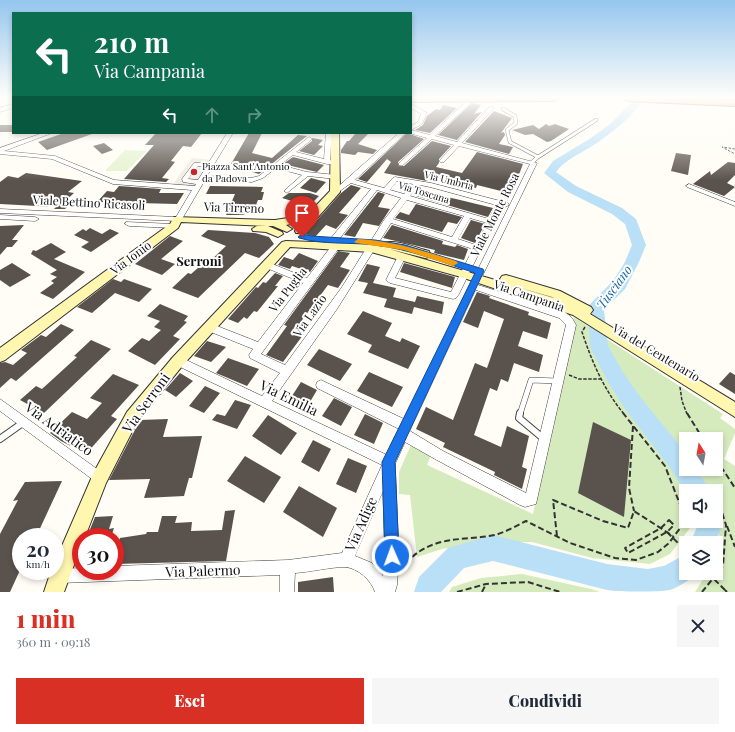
<!DOCTYPE html>
<html lang="it">
<head>
<meta charset="utf-8">
<style>
	:root { --surface:#fff; --page:#f6f6f7; --text:#1f2937; --muted:#747a83; --accent:#d93025 }
	body { margin:0; font-family:"Playfair Display",serif; background:var(--page); color:var(--text); height:100vh; display:flex; flex-direction:column; font-size:15px; white-space:nowrap }
	* { box-sizing:border-box; margin:0 }
	p { font-size:13px; color:var(--muted) }
	.icon { flex:none; width:22px; height:22px; fill:none; stroke:currentColor; stroke-width:2; stroke-linecap:round; stroke-linejoin:round }
	.map { position:relative; height:592px; overflow:hidden }
	.drawer { display:flex; flex-direction:column; background:var(--surface); flex:1 }
	.drawer>* { flex:none }
	.top-card { position:absolute; left:12px; top:12px; width:400px; height:122px; border-radius:0px; box-shadow:0 2px 6px #0003; background:#0b6e4f; color:#fff; overflow:hidden }
	.needle { width:26px; rotate:349deg }
	.fabs { position:absolute; left:679px; top:432px; display:grid; gap:8px }
	.fabs a { display:grid; place-items:center; width:44px; height:44px; border-radius:0px; background:var(--surface); box-shadow:0 2px 6px #0003; font-size:20px }
	.speed { position:absolute; left:12px; top:528px; display:flex; gap:8px; font-size:20px; font-weight:700; text-align:center }
	.speed>* { display:grid; place-content:center; width:52px; height:52px; border-radius:50%; background:var(--surface); box-shadow:0 2px 6px #0003; line-height:1 }
	.speed small { font-size:10px; font-weight:400 }
	.speed .limit { border:6px solid #d22; background:#fff; color:#111 }
	.pin { position:absolute; display:grid; place-items:center; width:34px; height:34px; color:#fff; margin:-41px -17px; border-radius:50% 50% 50% 0; rotate:-45deg; box-shadow:0 0 4px #0007 }
	.pin .icon { rotate:45deg }
	.me { position:absolute; width:44px; margin:-22px; rotate:358deg; stroke-linejoin:round; filter:drop-shadow(0 0 3px #0008) }
	.turn { display:flex; align-items:center; gap:14px; height:84px; padding:0 16px; font-size:18px }
	.turn .icon { width:52px; height:52px; stroke-width:2.5 }
	.turn b { display:block; font-size:28px; line-height:34px }
	.lanes { display:flex; align-items:center; height:38px; padding:0 16px; background:#0003; justify-content:center; gap:20px; direction:ltr }
	.lanes .off { opacity:.35 }
	.round { display:grid; place-items:center; flex:none; width:42px; height:42px; border-radius:0px; background:var(--page) }
	.summary { display:flex; align-items:center; justify-content:space-between; height:68px; padding:0 16px }
	h1 { font-size:24px; font-weight:800; line-height:30px; color:var(--accent) }
	.cta { display:flex; gap:8px; margin-top:auto; padding:8px 16px }
	.cta a { flex:1; height:46px; border-radius:0px; background:var(--accent); color:#fff; font-size:16px; font-weight:800; line-height:46px; text-align:center }
	.cta a+a { background:var(--page); color:var(--text) }
	.map>svg:first-child { display:block }
</style>
</head>
<body>
<div class="map">
<svg width="735" height="592" viewBox="0 0 735 592">
	<rect width="100%" height="100%" fill="#fffdf5"/>
	<path fill="#d5ebbd" d="M574,317L592,329V343L617,394L682,480L686,496V521H690V528L670,554L650,564L592,558L532,542H488L442,549L417,557L410,495L399,494V472L411,445L431,455L427,465L533,514Z
		M605,338L723,414L720,418L735,429V433L724,459L735,466V592H695L707,573H716V559L720,552L716,491H708L694,469H716V439H686V456L633,393L613,362Z
		M522,574L591,589L600,592H449L452,587L481,578Z"/>
	<path fill="#e6f2cf" d="M125,150L146,151L127,171H105Z"/>
	<path fill="#f1ede2" d="M192,158L213,160L196,186L173,184Z"/>
	<g fill="none" stroke-linecap="round" stroke-linejoin="round">
		<path fill="#b9e0f7" fill-rule="evenodd" d="M636,98H644C636,115 605,138 589,148C577,155 564,161 556,172L576,186L622,208L636,219L646,245L639,262L625,289L604,310L608,346L623,372L641,398L686,453V469H697L710,491H686V493L668,465L627,412L609,384L590,347L588,308L590,304L613,281L625,262L632,245L625,224L612,214L568,192L544,173L553,161L591,138L610,124Z
			M717,512L721,528L715,543H690L697,527L696,521H716Z
			M493,535L607,564L648,569L664,566L686,554V573H696L695,576C687,581 679,587 670,590C656,592 622,592 607,590L493,561L464,568L441,592H414L419,577L448,548Z"/>
	</g>
	<path fill="#5a524d" d="M472,103L481,105L474,114L482,112L457,140L438,135Z
		M443,105L457,108L430,133L415,130L423,125L427,116L436,109L440,110Z
		M494,111L512,118L501,133L504,132L505,135L499,144L513,147L509,154L465,142Z
		M546,124L549,126L555,124L569,129L551,141L547,142L533,134L525,135L512,130L533,125L539,129Z
		M0,125H13V132H0Z
		M64,133H92V134L47,150L38,142Z
		M156,133H202L191,147L183,146L171,161L175,162L162,178L169,179L166,182L124,179L154,145H145Z
		M249,133H262L252,153L272,158L298,135L307,136L259,174L243,169L249,164H231Z
		M356,133H369L358,144L377,150L373,154L358,152L355,155L341,153V150L347,141H349Z
		M407,133L424,139L398,162L399,166H404L432,141L451,146L439,159V163L436,167L462,173L477,152L523,164L517,180L511,178L505,192L477,185L476,188L451,181L453,178L433,173L427,181L384,173L391,162L387,159L367,182L358,179Z
		M312,138L323,140L318,145L323,146L314,155L299,151L312,141Z
		M104,143L113,150L102,154L93,146Z
		M676,153L691,155L688,175L671,171Z
		M293,157L324,165L317,172L283,164Z
		M728,162L735,163V175L727,183L735,187L724,196L693,184L710,171L711,175Z
		M26,173L82,181L68,192L74,193L64,202L71,203L65,209H54L56,207L0,204V182L8,176L18,178Z
		M311,178L326,182L316,193L300,188Z
		M351,185L361,188L339,213L348,215L336,229L326,225L315,237L305,234L340,194Z
		M119,186L161,189L159,193H184L177,204L97,202L107,191L114,192Z
		M210,186L263,187L261,192H264L262,200H258L254,210H246L244,215H226L235,194H206Z
		M418,191L456,199L493,208L488,217L416,196Z
		M378,192L385,194L378,207L390,209L379,226L363,223L355,237L344,235Z
		M289,193H310L319,196L309,206L282,198Z
		M416,204L462,217L457,224L448,222L442,232L395,218L400,212L409,215Z
		M471,220L485,224L475,243L461,238Z
		M24,225L12,240H18L12,247H7L0,255V226Z
		M392,225L443,241L442,244L455,247L457,245L468,249L464,260L434,253L435,250L383,238Z
		M90,228L102,234L110,229L119,233L91,252L81,247L89,242L74,235L83,229L86,231Z
		M208,230L255,233L269,237L274,244L259,258L245,253L198,298L172,288L188,273L191,274L206,261L209,262L226,246L201,236Z
		M170,236L183,241L161,259L175,264L162,275L135,264Z
		M51,243L66,252L54,259L85,272L53,299L40,293L54,283L51,281L57,277L50,274L57,270L31,254L33,250L36,251Z
		M338,251L350,253L340,267L350,270L338,288L328,285L297,327L306,331L283,362L266,355L287,326L284,325Z
		M299,253L318,261L310,272L292,266L290,269L278,265L284,257L293,260Z
		M12,263L31,275L10,287L0,280V270Z
		M404,263L455,277L453,284L452,288L400,272Z
		M367,264L380,267L373,283L396,288L393,297L415,302L417,296L444,302L442,314L414,307L412,314L384,307L387,299L363,293L368,283L358,281Z
		M275,273L283,276L275,286H278L257,312L254,311L247,319L244,317L238,323L228,319L256,287L258,288L263,282L266,283Z
		M113,279L121,282L124,279L152,289L139,302L115,293L92,313L77,307Z
		M477,292L490,296L489,298L529,312L528,315L551,323L547,339L523,331L518,346L543,355L539,372L514,363L508,382L501,379L497,391L490,388L474,435L501,447L507,426L529,436L522,467L527,469L522,489L494,475L495,472L443,447L445,443L416,429L426,407L453,420L475,363L487,368L504,319L484,311L478,328L463,322Z
		M160,304L188,316L184,321L187,322L173,336L180,339L155,365L128,351L142,338L149,341L161,330L154,327L160,321L147,316Z
		M363,311L392,323L385,336L400,342L402,338L420,346L408,369L368,352L372,345L347,334Z
		M61,324L74,330L16,381L11,378L0,388V363L5,362L13,365L27,353L21,350L41,335L46,337Z
		M91,340L111,349L44,413L20,400L36,386L42,389L77,357L74,356Z
		M207,341L226,347L211,362L194,356Z
		M319,349L352,364L340,381L307,365Z
		M228,358L259,369L247,386L216,373Z
		M369,372L403,387L392,407L357,391Z
		M730,372L735,375V394L719,384Z
		M180,373L193,381L176,397L165,390Z
		M113,374L139,385L111,416L117,419L86,454L61,441L50,433L72,412L87,419L102,403L90,398Z
		M301,382L317,390L307,407L290,399Z
		M205,386L220,393L204,413L189,406Z
		M334,398L352,407L341,426L322,416Z
		M235,400L251,405L237,429L212,420L217,414L225,416Z
		M365,414L383,423L374,444L354,435Z
		M268,415L297,433L281,455L252,436Z
		M168,419L163,437L202,436L192,478H189L184,496L144,498L150,479L109,480L140,420Z
		M593,422L631,440L624,517L578,493Z
		M313,440L331,449L319,472L301,462Z
		M245,456L281,477L264,503L227,481Z
		M348,458L367,466L356,493L336,484Z
		M62,481L36,537H21V568L10,592H0V534L18,500L13,501L25,482Z
		M299,486L337,508L323,537L283,512Z
		M235,510L226,561L115,564V556L120,538L146,534L147,532H158L162,516H177L175,523L192,522L191,531L222,530L225,511Z
		M113,516L109,529L114,528L111,537H87L95,517Z
		M333,577L334,592H298V582Z"/>
	<g fill="none" stroke-linecap="round" stroke-linejoin="round">
		<g stroke="#444" stroke-width="4">
			<path id="lane-far2" d="M503,109L515,116L516,123L507,130L510,142L538,157L596,120
				M531,163L538,157"/>
		</g>
		<g stroke="#444" stroke-width="6">
			<path id="lane-far1" d="M520,414L531,380L557,381"/>
		</g>
		<g stroke="#444" stroke-width="8">
			<path id="lane" d="M520,413L519,418L544,439
				M0,439L24,422"/>
		</g>
		<g stroke="#444" stroke-width="1">
			<path id="street" d="M466,102L471,103L435,136L457,142L489,107H493V109L462,143L537,163L478,285L565,312L572,318L576,325L536,504L525,507L520,505L435,459L405,442L395,464L399,557L397,585L395,592H375C371,580 358,568 345,567C331,567 310,572 295,573L294,592H280V575L59,583L54,581L52,576L54,571L59,569L81,568V571H115V566L288,560L342,553L382,465L174,364L173,361L174,358L178,357L182,358L262,396L280,373L250,358L249,355L253,349L206,330L204,327L206,324H212L258,342L303,283L264,267L263,265L264,263H270L307,278L333,244H339L340,246L339,248L261,354L285,365L342,287L384,220L401,198L377,190L337,242L334,243L330,240L331,238L371,189L351,183L337,193H333L332,192L392,139L399,133H406L355,180L384,188L393,178L395,177L431,183L508,203L509,205L505,207L502,206L459,294L456,298L453,299L390,283L386,280L398,256L402,253L406,256L395,278L451,292L473,249L391,223L337,309L272,401L387,455L399,429L317,388L316,385L317,382L321,380L325,382L404,419L530,164L459,146L444,162H440V160L454,145L432,139L403,165H399V163L427,138L409,133H411V130L430,135ZM397,181L413,184L404,194L390,190ZM420,185L430,187L496,205L489,219L410,196ZM407,200L464,216L452,237L393,219ZM470,218L487,223L476,245L458,239ZM476,290L559,318L566,325L526,493L443,451L410,431ZM383,491L385,557L383,576L372,563L355,556Z
				M13,104V108L0,112V108Z
				M411,104L427,113L422,124L411,130V126L418,122L421,114L411,108Z
				M43,133H52L4,151L55,156L114,180L195,186L196,184L183,182L182,179L194,163L209,162L227,133H233L207,176L251,178L259,176L309,137L311,138V140L296,152L324,159L326,133H332L330,160L337,162V164H327L293,155L280,165L307,172L336,175L339,177L336,179L308,176L287,193L284,191L285,190L302,175L276,168L263,178L252,182L205,180L182,219L178,221L0,213V209L176,217L192,190L113,184L52,159L0,154V148ZM198,166H207L198,180L188,179Z
				M689,184L735,202V206L687,187L686,186Z
				M0,215L35,217L39,219L35,221L0,219Z
				M126,222L174,224L178,226L174,228L129,226L125,224Z
				M0,399L104,474L106,478L104,482L100,484L96,482L0,411Z"/>
		</g>
		<g stroke="#333" stroke-width="2">
			<path id="secondary" d="M331,133H339L340,192L304,233H296L295,231L301,222L286,225L292,229L287,232L273,226H268L282,232L283,234L278,237L266,232L253,231L252,229L257,226H267L181,222L178,228L5,360L0,362V348L170,224L174,217L275,220L307,215L330,191Z
				M286,241L371,244L383,247L382,245L383,243C397,239 416,248 429,251L430,254L429,257L425,258L389,249L502,282L500,279L502,276L506,275L560,291L591,307L593,310L590,314L735,402V417L573,315L461,277L371,252L290,247L183,365L137,422L106,483L85,537H81V546L64,592H44L51,571H55V562L94,472L127,412L173,357L282,242ZM517,287L552,297L554,298Z"/>
		</g>
		<g stroke="#222" stroke-width="2">
			<path id="highway" d="M411,98H559L555,101L411,102Z
				M623,98H678L735,100V106L627,101Z"/>
		</g>
		<path stroke="#333" stroke-width="1" stroke-dasharray="2.5 1.5" stroke-linecap="butt" d="M735,149L722,147L735,154"/>
		<path stroke="#333" stroke-width="1.5" stroke-dasharray="3.5 1.5" stroke-linecap="butt" d="M585,327L582,332C592,362 604,390 624,414
			M569,375L579,379H601
			M680,387L682,401L687,414"/>
		<path stroke="#333" stroke-width="2" stroke-dasharray="6 3" stroke-linecap="butt" d="M687,413L703,439
			M633,426L629,488L634,511
			M716,459L735,488
			M727,526L735,547
			M557,536L553,500L603,521L628,528L634,511L673,536
			M404,558L410,559C435,535 464,541 495,535C506,532 516,526 526,521L570,543L615,558L636,560L658,552L669,543L681,527V507L665,466L623,413
			M725,590L727,592
			M457,592L486,584L528,582L560,592
			M482,592L486,584
			M702,592L723,566L726,525L718,500"/>
		<use href="#lane-far2" stroke="#fff" stroke-width="3"/>
		<use href="#lane-far1" stroke="#fff" stroke-width="5"/>
		<use href="#lane" stroke="#fff" stroke-width="6"/>
		<use href="#street" fill="#fff" fill-rule="evenodd"/>
		<use href="#secondary" fill="#fff6b0" fill-rule="evenodd"/>
		<use href="#highway" fill="#f5a25d" fill-rule="evenodd"/>
		<path stroke="#333" stroke-width="2" stroke-dasharray="6 3" stroke-linecap="butt" d="M669,520L674,525L667,532L628,553L625,548L661,528Z
			M667,532L686,551
			M708,573L725,590"/>
	</g>
	<linearGradient id="sky" x2="0" y2="1"><stop stop-color="#95c6ee"/><stop offset="0.54" stop-color="#fffefa"/><stop offset="1" stop-color="#fffefa" stop-opacity="0"/></linearGradient>
	<rect width="735" height="181" fill="url(#sky)"/>
	<path fill="#1a73e8" stroke="#114b97" d="M302,234L311,236L375,240L405,245L483,269L484,271L395,462L399,556L397,562L392,564L387,562L385,556L382,462L475,273C442,262 409,249 375,245C350,242 324,245 299,238L298,237Z"/>
	<path fill="#f59e0b" d="M358,239C393,241 424,251 456,261L458,263L453,266L404,250L356,243L354,242Z"/>
	<circle fill="#c4262e" stroke="#fff" stroke-width="1.5" cx="194" cy="172" r="4"/>
	<g text-anchor="middle" stroke-width="4" stroke-linejoin="round" paint-order="stroke">
		<g font-size="10" fill="#111" stroke="#fff" text-anchor="start">
			<text x="202" y="170">Piazza Sant'Antonio<tspan x="202" dy="12">da Padova</tspan></text>
		</g>
		<g font-size="10" fill="#111" stroke="#fff">
			<text transform="translate(449 180) rotate(14)" y="4">Via Umbria</text>
			<text transform="translate(424 192) rotate(17)" y="4">Via Toscana</text>
		</g>
		<g font-size="12" fill="#111" stroke="#fff">
			<text transform="translate(89 203) rotate(3)" y="4">Viale Bettino Ricasoli</text>
			<text transform="translate(234 208) rotate(2)" y="4">Via Tirreno</text>
			<text transform="translate(495 215) rotate(-63)" y="4">Viale Monte Rosa</text>
			<text transform="translate(131 258) rotate(-37)" y="4">Via Ionio</text>
			<text transform="translate(288 290) rotate(-52)" y="4">Via Puglia</text>
			<text transform="translate(529 296) rotate(19)" y="4">Via Campania</text>
			<text transform="translate(310 316) rotate(-55)" y="4">Via Lazio</text>
			<text transform="translate(656 353) rotate(31)" y="4">Via del Centenario</text>
		</g>
		<g font-size="13" font-weight="bold" fill="#111" stroke="#fff">
			<text x="199" y="266">Serroni</text>
		</g>
		<g font-size="13" font-style="italic" fill="#1768a6" stroke="#fff">
			<text transform="translate(614 287) rotate(-54)" y="5">Tusciano</text>
		</g>
		<g font-size="14" fill="#111" stroke="#fff">
			<text transform="translate(289 398) rotate(26)" y="5">Via Emilia</text>
			<text transform="translate(146 403) rotate(-54)" y="5">Via Serroni</text>
			<text transform="translate(59 429) rotate(36)" y="5">Via Adriatico</text>
			<text transform="translate(361 524) rotate(-66)" y="5">Via Adige</text>
			<text transform="translate(203 571) rotate(-2)" y="5">Via Palermo</text>
		</g>
	</g>
</svg>
<div class="fabs">
<a><svg class="needle" viewBox="-14 -14 28 28"><path d="M0-13l5 13h-10z" fill="#e53935"/><path d="M0 13l5-13h-10z" fill="#747a83"/></svg></a>
<a><svg class="icon" aria-label="sound" viewBox="0 0 24 24"><path d="M4 9h4l5-4v14l-5-4H4zM17 9q2 3 0 6"/></svg></a>
<a><svg class="icon" aria-label="layers" viewBox="0 0 24 24"><path d="M12 4l9 5-9 5-9-5zM3 14l9 5 9-5"/></svg></a>
</div>
<div class="speed"><div>20<small>km/h</small></div><div class="limit">30</div></div>
<div class="pin" style="left:302px;top:237px;background:#d93025"><svg class="icon" aria-label="arrive" viewBox="0 0 24 24"><path d="M6 21V4h12l-3 4 3 4H6"/></svg></div>
<svg class="me" style="left:392px;top:556px" viewBox="-20 -20 40 40"><circle r="17" fill="#1a73e8" stroke="#fff" stroke-width="3"/><path d="M0-11L8 9 0 5-8 9z" fill="#fff"/></svg>
<div class="top-card">
<div class="turn"><svg class="icon" aria-label="left" viewBox="0 0 24 24"><path d="M17 20v-9H6M10 6l-5 5 5 5"/></svg><div><b>210 m</b>Via Campania</div></div>
<div class="lanes"><svg class="icon" aria-label="left" viewBox="0 0 24 24"><path d="M17 20v-9H6M10 6l-5 5 5 5"/></svg><svg class="icon off" aria-label="ahead" viewBox="0 0 24 24"><path d="M12 20V5M6 11l6-6 6 6"/></svg><svg class="icon off" aria-label="right" viewBox="0 0 24 24"><path d="M7 20v-9h11M14 6l5 5-5 5"/></svg></div>
</div>
</div>
<section class="drawer">
<div class="summary"><div><h1>1 min</h1><p>360 m · 09:18</p></div><a class="round"><svg class="icon" aria-label="close" viewBox="0 0 24 24"><path d="M6 6l12 12M18 6L6 18"/></svg></a></div>
<div class="cta"><a>Esci</a><a>Condividi</a></div>
</section>
</body>
</html>
